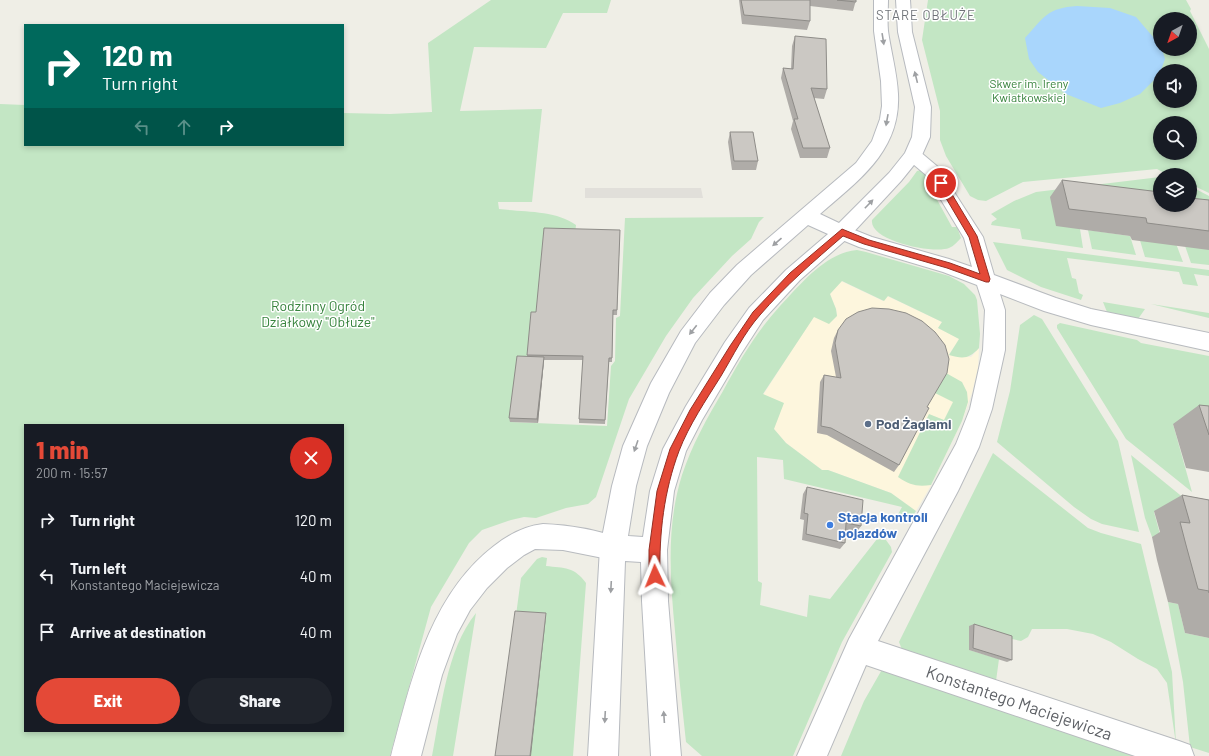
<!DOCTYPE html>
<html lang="en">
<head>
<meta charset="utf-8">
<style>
	:root { --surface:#171b24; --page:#20242c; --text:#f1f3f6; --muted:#9ea1a6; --accent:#e44937 }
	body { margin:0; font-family:Barlow,sans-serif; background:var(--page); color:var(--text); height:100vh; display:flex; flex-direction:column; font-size:15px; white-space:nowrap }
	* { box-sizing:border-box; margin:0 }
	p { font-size:13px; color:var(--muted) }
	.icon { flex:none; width:22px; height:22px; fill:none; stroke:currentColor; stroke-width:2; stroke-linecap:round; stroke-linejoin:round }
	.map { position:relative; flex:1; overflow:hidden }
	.details { position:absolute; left:24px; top:424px; width:320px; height:308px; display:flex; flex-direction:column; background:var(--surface); border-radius:0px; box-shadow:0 2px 6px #0003 }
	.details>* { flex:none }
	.banner { position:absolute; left:24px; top:24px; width:320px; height:122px; border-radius:0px; box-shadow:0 2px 6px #0003; background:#00695c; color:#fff; overflow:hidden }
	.needle { width:26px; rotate:220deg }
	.tools { position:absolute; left:1153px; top:12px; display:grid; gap:8px }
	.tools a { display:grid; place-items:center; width:44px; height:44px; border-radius:50%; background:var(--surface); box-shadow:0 2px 6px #0003; font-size:20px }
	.pin { position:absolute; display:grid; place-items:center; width:34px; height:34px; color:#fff; margin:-17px; border:2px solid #fff; border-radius:50%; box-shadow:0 1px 4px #0007 }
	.me { position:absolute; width:44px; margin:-22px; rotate:358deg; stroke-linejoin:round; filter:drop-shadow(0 0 3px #0008) }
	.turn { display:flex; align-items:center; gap:14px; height:84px; padding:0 12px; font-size:18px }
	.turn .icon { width:52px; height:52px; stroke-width:2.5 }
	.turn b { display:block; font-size:28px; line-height:34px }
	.lanes { display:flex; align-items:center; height:38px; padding:0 12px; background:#0003; justify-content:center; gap:20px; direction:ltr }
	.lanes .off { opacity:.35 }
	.round { display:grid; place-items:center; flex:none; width:42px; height:42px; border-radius:21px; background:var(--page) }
	.head { display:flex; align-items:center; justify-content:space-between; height:68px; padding:0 12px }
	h1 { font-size:24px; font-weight:800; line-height:30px; color:var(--accent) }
	.button { display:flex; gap:8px; margin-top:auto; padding:8px 12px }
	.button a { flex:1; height:46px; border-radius:24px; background:var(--accent); color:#fff; font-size:16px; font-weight:800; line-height:46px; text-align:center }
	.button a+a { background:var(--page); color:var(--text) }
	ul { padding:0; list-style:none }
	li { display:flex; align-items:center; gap:12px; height:56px; padding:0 12px }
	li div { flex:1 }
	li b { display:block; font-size:15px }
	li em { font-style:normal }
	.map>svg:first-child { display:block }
</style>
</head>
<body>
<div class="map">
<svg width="1209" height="756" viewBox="0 0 1209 756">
	<rect width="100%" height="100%" fill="#efeee6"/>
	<path fill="#fdf6dd" d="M841,281L883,301L887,296L942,322L938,328L960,339L949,354L971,357L979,348L978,368L972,393L962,421L930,487L916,511L891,493L828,470H822L786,443L774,429L763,395L814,316H837L836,309L830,294Z"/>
	<path fill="#e1dfda" d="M585,188H701L703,198H585Z"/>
	<path fill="#c3e6c4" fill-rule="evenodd" d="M491,0H611L607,13H563L546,48L474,47L460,111L542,109L532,202H498L499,209C523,212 556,210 576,225L575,235L537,315L528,360L510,422L607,426L611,366L615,361L616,318L620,316L625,218L764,217L759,222L751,239L732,256L693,298L666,336L629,399L596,497L588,504L566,508L536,518L524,517L511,520L482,530L469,543L431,607L390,756H0V104L25,105V145H343V113L390,114L432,112L428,43ZM25,425H343V731H25Z
		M928,0H1186L1191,9L1190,11L1209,49V193L1190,184V175H1168L1157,169L1023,182L986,201L978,200L970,196L946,156L940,140V111L922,40ZM1160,19H1190V49H1160ZM1160,71H1190V101H1160ZM1160,123H1190V153H1160Z
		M921,170L923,171L933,183L929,185L952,227H957L961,238C957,242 954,246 949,248C934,254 869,241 872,220L909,182L917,171Z
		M1160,177V205H1190V186L1209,196V220L1080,229L1083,248L1022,239L1020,229L991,225L992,222L997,219L991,214L1014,201L1036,192Z
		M1088,230L1130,236L1136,255L1092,249Z
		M1139,237L1175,241L1183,262L1145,257Z
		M993,242L1209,270V276L1194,274L1198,286L1183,284L1179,272L1067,258L1072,278L1076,279L1079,293L1083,295L1081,300L1041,287L1007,270Z
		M1184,243L1209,246V265L1191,263Z
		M857,250L866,252L949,276L964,284L975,295L977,300L980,334L979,348C969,359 963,359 949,355L959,339L938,328L942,322L888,296L884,301L842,281L830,294L836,309L837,316L829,324L814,317L763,394L784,403L774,429L786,443L822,470H828L891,493L916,511L907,523H900L895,520L902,507L784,479L783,460L757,457L758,581L762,583L760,605L807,617L809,595L830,599L877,539L886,540L891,547L892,552L842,642L793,756H702L686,742C682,705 678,668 675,631C670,579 666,526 682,475C692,445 707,418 723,391C739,361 757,331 780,306C801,284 825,253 857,250Z
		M1103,302L1145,309L1138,319L1107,312Z
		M1151,304L1209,313V318Z
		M1034,315L1042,319L1118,441L1139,532L1102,524L1091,519L1074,507L997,442L1010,391L1020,325Z
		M1060,323L1137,340L1141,343L1209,356V432L1173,424L1192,492L1126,439L1057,328V325Z
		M946,373L962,382L967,392L968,402L962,421L931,485C917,487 910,485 898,477L929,414L944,420L953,402L935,393Z
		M993,453L1088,528L1101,533L1141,544L1172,672L1176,744L1167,683L1157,669L1138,659L1111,642L1093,634L1067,629H1032L1028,637L1021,641L1007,638L969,650L999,659L996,681L903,652L899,642Z
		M1131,455L1185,499L1154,512L1161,538L1152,537L1145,518Z
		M542,557L547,558L546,566C564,568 575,567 586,583L573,756H497L521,578L537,559Z
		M1168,602L1178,604L1185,633L1209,638V753L1190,747L1183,682Z
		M476,613L453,756H432C441,710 446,650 476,613Z
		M884,666L1141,756H841L864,701Z"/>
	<path fill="#a9d6fc" d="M1077,6L1110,8L1136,17L1160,45V49H1162L1165,59L1161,70L1155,79L1140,94L1120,103L1101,108L1066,94L1038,72L1029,59L1025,38C1044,17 1047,8 1077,6Z"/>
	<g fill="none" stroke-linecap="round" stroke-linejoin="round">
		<g stroke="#b8bbbf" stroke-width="2">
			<path id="street" d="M913,149L919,151L938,167L983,237L994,275L1056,298L1091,309L1209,333V351L1091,325L1044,311L1000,294L1005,310V350L992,409L979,447L958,491L878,641L1179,741L1190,745L1194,756H1135L866,665L827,756H797L849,639L956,444L970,409L983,350L985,310L977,285L943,272L859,247L835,237L832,232L835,227L842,225L872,237L949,259L972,267L964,238L926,175L907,159L904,155L907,151Z
				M543,524C569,525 598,530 622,539L626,548L622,557L613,560L563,550L535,549L524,555L507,568L487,588L470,610L457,634L442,675L421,756H391C411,682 429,596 494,546C508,535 525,526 543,524Z"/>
		</g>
		<g stroke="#b7babf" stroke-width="2">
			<path id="secondary" d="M874,0H888C888,10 887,20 888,31C891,52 897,73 898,94C901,151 858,181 820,214L839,223L889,173L905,153L912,137L915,107L898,32L896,0H910L912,32L931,107L930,137L922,155L901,181L849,237L800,280L763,320L741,354L702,420L686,451L674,491L667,550L668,601L681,756H651L642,601L641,562L625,561L618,756H588L600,548L612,486L623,446L651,383L681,331L710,293L737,265L856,163L872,141L880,119L882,106L881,81L874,31ZM808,225L828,234L786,270L749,308L725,342L686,406L663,449L650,491L643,537L628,536L636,486L647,446L669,393L695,343L724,305L751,275Z"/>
		</g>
		<use href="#street" fill="#fff" fill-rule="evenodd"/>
		<use href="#secondary" fill="#fff" fill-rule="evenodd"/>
	</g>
	<path fill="#afaca8" d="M739,0H856L853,11L810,6V21L807,30L742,24Z
		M795,36L827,89L824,99L814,98L830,148L827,158H800L791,129L793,121L781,78L783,68L791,69L792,46Z
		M730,132L758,161L756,170H732L728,142Z
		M1062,180L1160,205L1209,200V250L1132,240L1130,236L1056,226L1050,197Z
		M620,230L617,315H613L612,362H609L605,424L579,423V419L583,360H544L538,423L510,422L509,418L527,357V355Z
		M838,330L927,407L899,465L894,472L827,435L817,433L820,382L824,375L836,377L831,351L834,338Z
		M1199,405L1209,406V472L1186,468L1173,424Z
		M807,487L861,526L856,533L846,530L845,543L840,549L802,540L804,520L800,519L803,494Z
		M1182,495L1209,500V638L1185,633L1178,604L1168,602L1157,560L1152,537L1160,532L1154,511Z
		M974,624L1012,660L1007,662L969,650V626Z"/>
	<path fill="#8e8c88" d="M544,357V361L538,423L537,419Z
		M546,613V616L531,756H530Z"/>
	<path fill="#cbc8c3" stroke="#8e8c88" d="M741,0H810V21L744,15Z
		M837,0H856V2Z
		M795,36L826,39L827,89L811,88L830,148H803L794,119H798L783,68L793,69Z
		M730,132H753L758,161H734Z
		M1062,180L1160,192V205H1190V198L1209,200V231L1147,223L1146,218L1069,209Z
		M544,228L620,230L617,310H613L612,358H609L605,420L579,419L583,356L527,355L531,312H536Z
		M872,308L889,309L906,313L922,321L935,332L945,345L949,359L947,373L927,407L929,408L899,465L831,428L821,426L824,375L841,378L835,343L838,330L846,319L858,312Z
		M517,356L544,357L537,419L509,418Z
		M1199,405L1209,406V435Z
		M807,487L863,500L861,526L846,523L845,543L806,534L808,514L804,513Z
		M1182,495L1209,500V593V591L1198,589L1186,545L1180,522L1190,523Z
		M515,611L546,613L530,756H495Z
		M974,624L1012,636V660L973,648Z"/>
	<defs><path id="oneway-solid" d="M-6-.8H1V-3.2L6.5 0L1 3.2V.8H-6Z"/></defs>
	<g fill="#9ea0a3">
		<use href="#oneway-solid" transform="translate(883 39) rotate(81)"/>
		<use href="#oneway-solid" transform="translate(916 77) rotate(-104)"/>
		<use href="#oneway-solid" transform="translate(887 120) rotate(100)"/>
		<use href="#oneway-solid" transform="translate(869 204) rotate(-46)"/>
		<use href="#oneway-solid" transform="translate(777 242) rotate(139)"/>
		<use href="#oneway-solid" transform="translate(693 330) rotate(128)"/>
		<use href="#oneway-solid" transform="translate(636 446) rotate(109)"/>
		<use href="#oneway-solid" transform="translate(611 587) rotate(93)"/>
		<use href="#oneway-solid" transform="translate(605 717) rotate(93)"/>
		<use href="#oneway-solid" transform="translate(664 717) rotate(-94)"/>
	</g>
	<path fill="#e44937" stroke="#942f24" d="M938,181H944L977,236L990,279L989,282H986L947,268L864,244L843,236C814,261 785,286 760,315C744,333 733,356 721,376C706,400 689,425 679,451C664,491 659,533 660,576L659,579L655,581L651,579L649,576V550L657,491L670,449L690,410L730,346L753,312L790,273L842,229L869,240L950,263L980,274L969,237L937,183Z"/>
	<circle fill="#5c6f8a" stroke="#fff" stroke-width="1.5" cx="868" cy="424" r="4"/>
	<circle fill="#3f7fe0" stroke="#fff" stroke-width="1.5" cx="830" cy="525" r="4"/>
	<g text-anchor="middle" stroke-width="3" stroke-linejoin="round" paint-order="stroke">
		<g font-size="12" fill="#37833d" stroke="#fff">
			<text x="1029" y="88">Skwer im. Ireny<tspan x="1029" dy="14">Kwiatkowskiej</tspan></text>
		</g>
		<g font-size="13" letter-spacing="1" fill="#6f7378" stroke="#fff">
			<text x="926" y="20">STARE OBŁUŻE</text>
		</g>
		<g font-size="14" fill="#37833d" stroke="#fff">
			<text x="318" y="311">Rodzinny Ogród<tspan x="318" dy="16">Działkowy "Obłuże"</tspan></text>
		</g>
		<g font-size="14" font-weight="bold" fill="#4e5e75" stroke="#fff" text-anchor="start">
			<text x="876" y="429">Pod Żaglami</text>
		</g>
		<g font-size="14" font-weight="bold" fill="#366cbe" stroke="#fff" text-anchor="start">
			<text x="838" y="522">Stacja kontroli<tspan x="838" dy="16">pojazdów</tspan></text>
		</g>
		<g font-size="17" fill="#5e6166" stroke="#fff">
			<text transform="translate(1019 703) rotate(19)" y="6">Konstantego Maciejewicza</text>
		</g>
	</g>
</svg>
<div class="tools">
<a><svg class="needle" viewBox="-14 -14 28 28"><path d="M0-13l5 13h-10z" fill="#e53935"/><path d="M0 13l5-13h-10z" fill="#9ea1a6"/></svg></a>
<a><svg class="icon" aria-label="sound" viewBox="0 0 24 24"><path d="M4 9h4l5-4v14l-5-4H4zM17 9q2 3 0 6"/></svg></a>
<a><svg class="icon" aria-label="search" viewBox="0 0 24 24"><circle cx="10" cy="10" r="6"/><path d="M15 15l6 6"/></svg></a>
<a><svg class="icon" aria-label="layers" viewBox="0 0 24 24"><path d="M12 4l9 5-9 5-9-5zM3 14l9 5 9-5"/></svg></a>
</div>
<div class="pin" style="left:941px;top:183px;background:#d93025"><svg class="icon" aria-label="arrive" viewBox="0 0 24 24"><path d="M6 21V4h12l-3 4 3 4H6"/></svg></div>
<svg class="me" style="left:655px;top:576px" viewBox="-20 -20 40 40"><path d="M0-17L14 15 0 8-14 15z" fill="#e44937" stroke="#fff" stroke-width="4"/></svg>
<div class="banner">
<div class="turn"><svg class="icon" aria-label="right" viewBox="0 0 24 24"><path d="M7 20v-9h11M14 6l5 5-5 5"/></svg><div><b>120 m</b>Turn right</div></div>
<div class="lanes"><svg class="icon off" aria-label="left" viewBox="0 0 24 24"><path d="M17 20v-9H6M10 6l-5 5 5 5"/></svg><svg class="icon off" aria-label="ahead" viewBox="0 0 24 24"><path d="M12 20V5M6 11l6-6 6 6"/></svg><svg class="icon" aria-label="right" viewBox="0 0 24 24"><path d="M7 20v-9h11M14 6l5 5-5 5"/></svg></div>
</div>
<section class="details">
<div class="head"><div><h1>1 min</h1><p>200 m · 15:57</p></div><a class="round" style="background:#d93025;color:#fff"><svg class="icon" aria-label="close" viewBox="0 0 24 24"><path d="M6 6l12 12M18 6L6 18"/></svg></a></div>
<ul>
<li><svg class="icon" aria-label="right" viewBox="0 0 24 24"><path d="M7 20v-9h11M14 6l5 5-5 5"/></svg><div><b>Turn right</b></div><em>120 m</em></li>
<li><svg class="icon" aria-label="left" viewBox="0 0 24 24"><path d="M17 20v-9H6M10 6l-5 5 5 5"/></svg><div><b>Turn left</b><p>Konstantego Maciejewicza</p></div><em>40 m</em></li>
<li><svg class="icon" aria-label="arrive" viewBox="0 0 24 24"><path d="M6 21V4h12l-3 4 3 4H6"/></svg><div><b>Arrive at destination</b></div><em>40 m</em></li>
</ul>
<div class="button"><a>Exit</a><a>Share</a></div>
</section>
</div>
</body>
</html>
